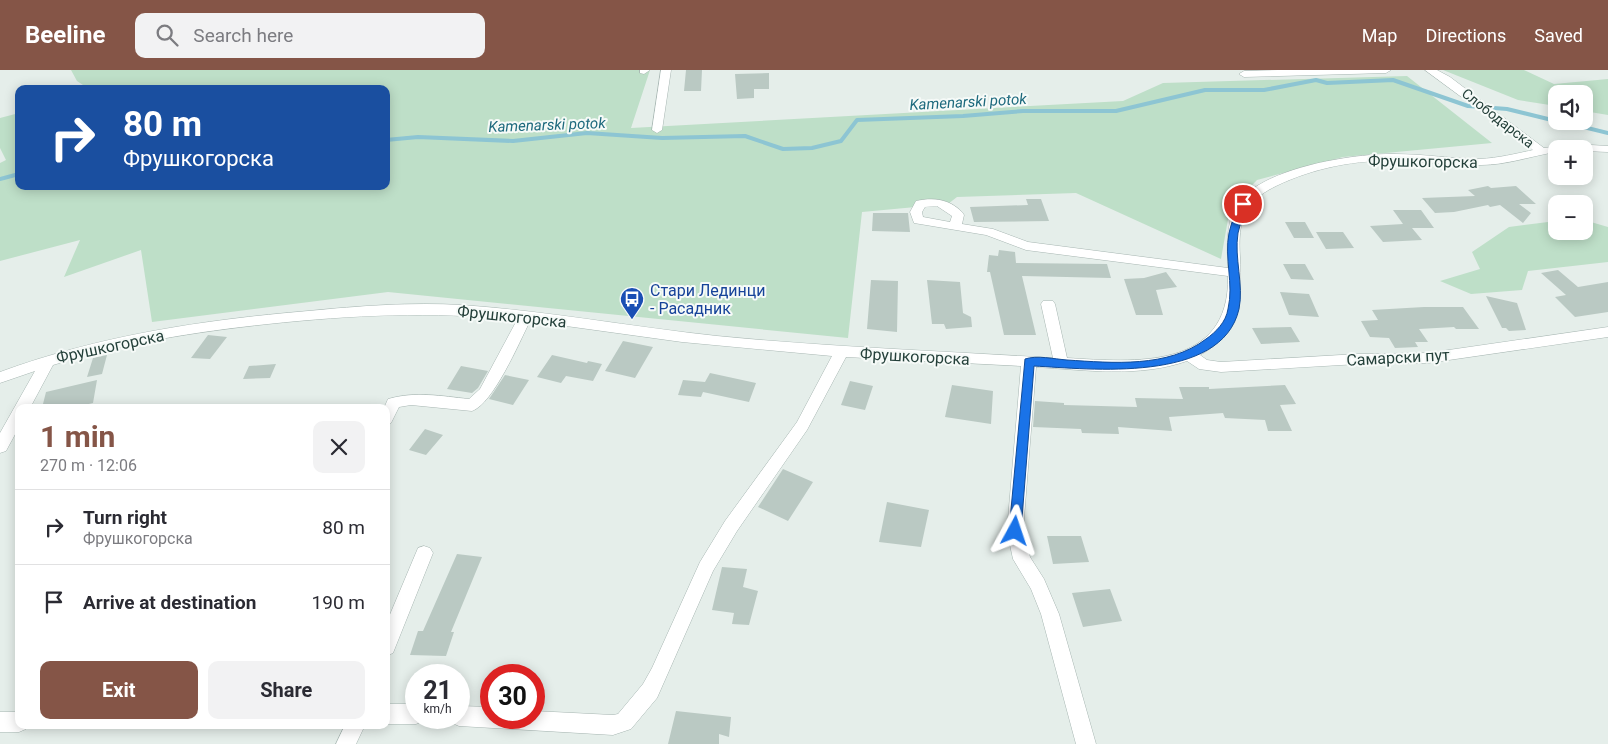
<!DOCTYPE html>
<html lang="en">
<head>
<meta charset="utf-8">
<style>
	:root { --surface:#fff; --page:#f2f2f3; --text:#2b2b33; --muted:#7c7c81; --line:#e1e1e2; --accent:#855547 }
	body { margin:0; font-family:Roboto,sans-serif; background:var(--page); color:var(--text); height:100vh; display:flex; flex-direction:column; font-size:19px; white-space:nowrap }
	* { box-sizing:border-box; margin:0 }
	p { font-size:16px; color:var(--muted) }
	.icon { flex:none; width:28px; height:28px; fill:none; stroke:currentColor; stroke-width:2; stroke-linecap:round; stroke-linejoin:round }
	.map { position:relative; flex:1; overflow:hidden }
	.details { position:absolute; left:15px; top:334px; width:375px; height:325px; display:flex; flex-direction:column; background:var(--surface); border-radius:10px; box-shadow:0 2px 12px #0003 }
	.details>* { flex:none }
	.top-card { position:absolute; left:15px; top:15px; width:375px; height:105px; border-radius:10px; box-shadow:0 2px 12px #0003; background:#1a4fa0; color:#fff; overflow:hidden }
	.buttons { position:absolute; left:1548px; top:15px; display:grid; gap:10px }
	.buttons a { display:grid; place-items:center; width:45px; height:45px; border-radius:10px; background:var(--surface); box-shadow:0 2px 12px #0003; font-size:25px }
	.speed { position:absolute; left:405px; top:594px; display:flex; gap:10px; font-size:25px; font-weight:700; text-align:center }
	.speed>* { display:grid; place-content:center; width:65px; height:65px; border-radius:50%; background:var(--surface); box-shadow:0 2px 12px #0003; line-height:1 }
	.speed small { font-size:12px; font-weight:400 }
	.speed .limit { border:8px solid #d22; background:#fff; color:#111 }
	.pin { position:absolute; display:grid; place-items:center; width:42px; height:42px; color:#fff; margin:-21px; border:2px solid #fff; border-radius:50%; box-shadow:0 1px 5px #0007 }
	.me { position:absolute; width:55px; margin:-28px; rotate:5deg; stroke-linejoin:round; filter:drop-shadow(0 0 4px #0008) }
	.turn { display:flex; align-items:center; gap:18px; height:105px; padding:0 25px; font-size:22px }
	.turn .icon { width:65px; height:65px; stroke-width:2.5 }
	.turn b { display:block; font-size:35px; line-height:42px }
	.round { display:grid; place-items:center; flex:none; width:52px; height:52px; border-radius:10px; background:var(--page) }
	.summary { display:flex; align-items:center; justify-content:space-between; height:85px; padding:0 25px }
	h1 { font-size:30px; font-weight:700; line-height:38px; color:var(--accent) }
	.primary-button { display:flex; gap:10px; margin-top:auto; padding:10px 25px }
	.primary-button a { flex:1; height:58px; border-radius:10px; background:var(--accent); color:#fff; font-size:20px; font-weight:700; line-height:58px; text-align:center }
	.primary-button a+a { background:var(--page); color:var(--text) }
	ul { padding:0; list-style:none }
	li { display:flex; align-items:center; gap:15px; height:75px; padding:0 25px; border-top:1px solid var(--line) }
	li div { flex:1 }
	li b { display:block; font-size:19px }
	li em { font-style:normal }
	header { display:flex; align-items:center; gap:30px; box-sizing:border-box; height:70px; padding:0 25px; background:var(--accent); color:#fff }
	header strong { font-size:24px }
	nav { display:flex; gap:28px; margin-inline-start:auto; font-size:18px }
	.search { width:350px; height:45px; background:var(--page); display:flex; align-items:center; gap:12px; box-sizing:border-box; padding:0 18px; border-radius:10px; color:var(--muted); font-size:19px }
	.map>svg:first-child { display:block }
</style>
</head>
<body>
<header>
<strong>Beeline</strong>
<div class="search"><svg class="icon" aria-label="search" viewBox="0 0 24 24"><circle cx="10" cy="10" r="6"/><path d="M15 15l6 6"/></svg>Search here</div>
<nav><a>Map</a><a>Directions</a><a>Saved</a></nav>
</header>
<div class="map">
<svg width="1608" height="674" viewBox="0 0 1608 674">
	<rect width="100%" height="100%" fill="#e5eeea"/>
	<path fill="#bedfc8" d="M71,0H650L631,58L1123,31L1163,13L1407,6L1492,73L1343,87L1257,110L1230,138L1221,189L1076,123L957,127L948,134L862,142L848,268L388,222L152,252L141,180L64,207L80,170L0,191V93L6,90L0,78V48L19,43V116H386V19H89L77,11Z
		M1443,0H1524L1554,14L1608,9V45L1584,41V24H1556V36L1518,30Z
		M1584,150L1608,157V192L1528,201L1522,220L1471,224L1440,211L1480,199L1472,182L1509,157L1556,151V161H1584Z"/>
	<g fill="none" stroke-linecap="round" stroke-linejoin="round">
		<path stroke="#8dc5d3" stroke-width="4" d="M1559,51L1608,63
			M386,70L418,67L513,71L587,63L662,68L745,66L783,79L812,78L841,71L857,50L963,46L1023,41H1116L1205,20H1264L1316,10L1327,13L1393,10L1468,36L1507,39L1556,51
			M0,109L19,104"/>
	</g>
	<path fill="#bac9c3" d="M686,0H702L701,21H684Z
		M769,3V19H754V28L737,29L735,4Z
		M1488,116L1491,118L1516,116L1536,134H1519L1531,143L1523,153L1500,135L1490,137L1488,135L1454,142L1435,143L1422,128L1475,126L1468,120Z
		M1026,129H1041L1049,151L974,152L970,137L1028,135Z
		M1393,140H1421L1434,158H1412L1422,170L1383,172L1370,156L1403,154Z
		M873,143H908L910,162L872,161Z
		M1285,152H1305L1314,168H1294Z
		M1316,162H1343L1354,178L1326,179Z
		M999,180L1015,182L1016,193L1107,194L1111,208L1022,206L1036,265H1004L990,202H987L989,185L998,186Z
		M1283,194H1305L1314,210L1291,209Z
		M1558,200L1578,217L1608,212V242L1575,247L1555,227L1566,225L1541,203Z
		M1166,202L1177,217L1156,220L1163,245H1136L1124,209L1144,208Z
		M871,210L898,211L897,262L867,259Z
		M927,210L960,212L963,243L971,247L972,257L946,259L944,254H932Z
		M1280,222L1309,224L1319,247L1289,245Z
		M1486,226L1517,233L1526,260L1509,261L1506,258H1502Z
		M1424,237H1463L1479,259H1456L1454,257L1419,259L1428,272H1415L1418,277L1395,278L1389,268L1370,267L1361,251L1378,250L1372,240Z
		M1291,257L1300,272L1261,274L1252,258Z
		M208,265L227,267L210,289L191,288Z
		M623,271L653,277L635,308L605,301Z
		M107,285L102,304L87,307L93,288Z
		M552,285L587,293L588,291L602,294L593,311L566,306L561,313L537,307Z
		M276,294L270,308L243,309L249,296Z
		M461,296L488,301L478,318L472,323L447,319Z
		M710,303L756,313L749,332L703,322L701,327L678,325L683,310L705,312Z
		M505,305L529,310L513,335L489,329Z
		M97,310L93,333L72,338H42L46,322Z
		M850,311L873,316L865,340L841,335Z
		M952,315L993,321L991,354L945,347Z
		M1285,315L1296,334L1280,335L1292,361H1268L1265,350L1225,348L1223,343L1169,347L1172,361L1118,357L1119,364L1082,363L1081,359L1033,357L1035,331L1064,333V335L1137,337L1135,328L1183,329L1179,317H1209V319Z
		M425,359L443,365L426,385L409,380Z
		M783,399L813,412L788,451L758,437Z
		M887,432L929,440L921,477L879,472Z
		M1047,466H1081L1089,492L1053,494Z
		M457,484L482,487L451,562H454L446,586L410,585L418,561H423Z
		M722,497L747,499L743,517L758,521L749,555L732,554L734,543L712,540Z
		M1110,519L1122,551L1083,557L1072,523Z
		M676,641L731,647L729,667L719,664V674H668Z"/>
	<g fill="none" stroke-linecap="round" stroke-linejoin="round">
		<g stroke="#a7b6b2" stroke-width="1">
			<path id="minor" d="M640,0H650L644,4L640,3Z
				M661,0H671L662,60L657,63L652,60Z
				M1278,0H1391L1386,3L1244,7L1239,4L1244,1Z
				M1425,0H1437L1450,7L1544,78L1574,74L1608,76V82L1584,81V79H1556V82C1531,86 1507,95 1481,95C1453,96 1426,91 1398,91C1358,89 1313,98 1276,116C1266,121 1253,129 1247,139C1239,153 1239,172 1240,187C1242,229 1240,263 1200,285L1207,290L1221,292L1358,284L1428,283L1608,257V267L1428,293L1358,294L1221,302L1199,299L1187,291C1139,308 1085,300 1036,297L1023,461L1030,487L1044,509L1059,544L1096,674H1076L1041,544L1031,519L1013,489L1007,461L1021,296L846,287L807,360L737,461L713,501L657,628L631,659L613,665L459,656L452,653L450,648H459V636L491,637V648H534V641L613,645L618,644L643,614L652,598L700,492L725,451L797,352L832,286L682,272L530,251C519,273 493,334 472,341L411,335L399,337L391,353L386,355V338H384L388,329C415,321 441,326 469,329L480,319L517,250C431,241 353,245 268,254C195,262 123,273 53,295L30,338H19V357L6,381L0,383V363L35,301L0,313V302C98,266 202,250 308,241C359,236 411,232 462,235C547,241 632,257 717,266C829,277 941,281 1053,288L1041,234L1043,231H1053L1055,234L1067,288C1134,292 1230,301 1228,206L1026,180L986,165L914,153L910,142L916,131C934,127 949,129 962,142L964,145L962,154L993,159L1028,172L1228,198C1227,177 1226,157 1235,138C1255,98 1356,83 1396,84C1424,84 1452,89 1480,89C1498,88 1515,84 1533,80ZM937,136L952,146L950,152L923,147L922,142L925,137Z
				M424,476L430,478L433,483L393,583L386,586V554L418,478Z
				M386,634H416V648H424L423,651L416,654H386Z
				M0,642H19V655H28L26,659L19,662H0Z
				M345,655H365L356,674H336Z"/>
		</g>
		<use href="#minor" fill="#fff" fill-rule="evenodd"/>
	</g>
	<path fill="#1a73e8" stroke="#114b97" d="M1243,131L1247,134C1244,144 1240,154 1238,163C1234,188 1244,215 1239,239C1222,314 1089,299 1034,296L1021,461L1019,464L1015,466L1010,464L1009,461L1025,289C1037,285 1054,289 1067,290C1113,293 1168,298 1206,269C1216,262 1226,252 1228,239C1234,214 1224,188 1229,163C1231,154 1235,144 1238,134Z"/>
	<defs>
		<g id="bus-pin" transform="scale(1.25)"><path d="M0 17L-7.5 6A9.5 9.5 0 1 1 7.5 6Z" fill="#1a4fb4" stroke="#f6faf8"/><path d="M-5-6H5V4H4V6H2V4H-2V6H-4V4H-5ZM-3.5-4V0h7V-4ZM-3.5 1.2v1.5H-2V1.2ZM2 1.2v1.5H3.5V1.2Z" fill="#fff"/></g>
	</defs>
	<g fill-rule="evenodd">
		<use href="#bus-pin" x="632" y="229"/>
	</g>
	<g text-anchor="middle" stroke-width="4" stroke-linejoin="round" paint-order="stroke">
		<g font-size="14" fill="#24403a" stroke="#f6faf8">
			<text transform="translate(1498 48) rotate(38)" y="5">Слободарска</text>
		</g>
		<g font-size="15" font-style="italic" fill="#1d697d" stroke="#f6faf8">
			<text transform="translate(968 32) rotate(-3)" y="5">Kamenarski potok</text>
			<text transform="translate(547 55) rotate(-2)" y="5">Kamenarski potok</text>
		</g>
		<g font-size="16" fill="#24403a" stroke="#f6faf8">
			<text transform="translate(1423 91) rotate(1)" y="6">Фрушкогорска</text>
			<text transform="translate(512 246) rotate(6)" y="6">Фрушкогорска</text>
			<text transform="translate(110 276) rotate(-12)" y="6">Фрушкогорска</text>
			<text transform="translate(915 286) rotate(3)" y="6">Фрушкогорска</text>
			<text transform="translate(1398 287) rotate(-3)" y="6">Самарски пут</text>
		</g>
		<g font-size="16" fill="#164399" stroke="#f6faf8" text-anchor="start">
			<text x="650" y="226">Стари Лединци<tspan x="650" dy="18">- Расадник</tspan></text>
		</g>
	</g>
</svg>
<div class="buttons">
<a><svg class="icon" aria-label="sound" viewBox="0 0 24 24"><path d="M4 9h4l5-4v14l-5-4H4zM17 9q2 3 0 6"/></svg></a>
<a>+</a>
<a>−</a>
</div>
<div class="speed"><div>21<small>km/h</small></div><div class="limit">30</div></div>
<div class="pin" style="left:1243px;top:134px;background:#d93025"><svg class="icon" aria-label="arrive" viewBox="0 0 24 24"><path d="M6 21V4h12l-3 4 3 4H6"/></svg></div>
<svg class="me" style="left:1015px;top:461px" viewBox="-20 -20 40 40"><path d="M0-17L14 15 0 8-14 15z" fill="#1a73e8" stroke="#fff" stroke-width="4"/></svg>
<div class="top-card">
<div class="turn"><svg class="icon" aria-label="right" viewBox="0 0 24 24"><path d="M7 20v-9h11M14 6l5 5-5 5"/></svg><div><b>80 m</b>Фрушкогорска</div></div>
</div>
<section class="details">
<div class="summary"><div><h1>1 min</h1><p>270 m · 12:06</p></div><a class="round"><svg class="icon" aria-label="close" viewBox="0 0 24 24"><path d="M6 6l12 12M18 6L6 18"/></svg></a></div>
<ul>
<li><svg class="icon" aria-label="right" viewBox="0 0 24 24"><path d="M7 20v-9h11M14 6l5 5-5 5"/></svg><div><b>Turn right</b><p>Фрушкогорска</p></div><em>80 m</em></li>
<li><svg class="icon" aria-label="arrive" viewBox="0 0 24 24"><path d="M6 21V4h12l-3 4 3 4H6"/></svg><div><b>Arrive at destination</b></div><em>190 m</em></li>
</ul>
<div class="primary-button"><a>Exit</a><a>Share</a></div>
</section>
</div>
</body>
</html>
